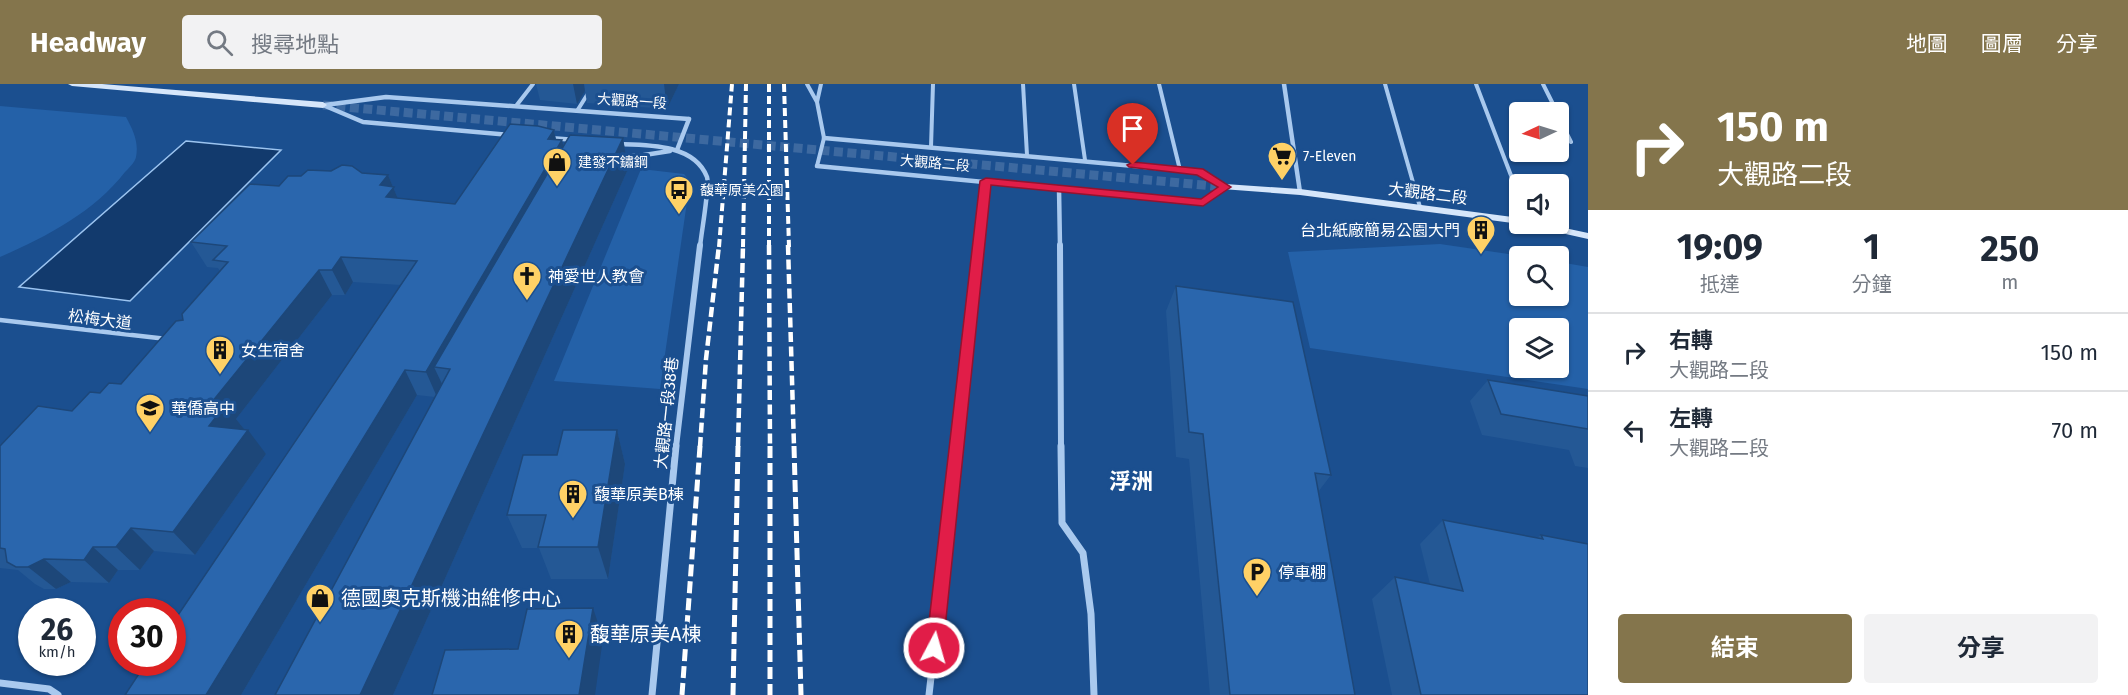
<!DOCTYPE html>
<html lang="zh-TW">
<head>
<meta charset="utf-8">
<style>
	:root { --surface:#fff; --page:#f2f2f3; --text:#1f2937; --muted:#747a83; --line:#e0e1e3; --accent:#84754c }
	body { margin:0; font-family:"Fira Sans","Noto Sans TC",sans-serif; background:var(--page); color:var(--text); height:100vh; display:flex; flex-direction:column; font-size:22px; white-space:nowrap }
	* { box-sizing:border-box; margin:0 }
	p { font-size:20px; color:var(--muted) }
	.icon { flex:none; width:33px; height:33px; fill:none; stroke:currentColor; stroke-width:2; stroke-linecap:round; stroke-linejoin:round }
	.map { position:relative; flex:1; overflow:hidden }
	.drawer { display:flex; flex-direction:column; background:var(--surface); width:540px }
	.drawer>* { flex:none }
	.top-card { background:#84754c; color:#fff; overflow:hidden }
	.needle { width:39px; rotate:266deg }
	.controls { position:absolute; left:1509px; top:18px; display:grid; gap:12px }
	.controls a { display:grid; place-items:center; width:60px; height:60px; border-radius:6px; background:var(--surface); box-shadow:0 2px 4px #0004; font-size:30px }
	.speed { position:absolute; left:18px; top:514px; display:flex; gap:12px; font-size:30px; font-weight:700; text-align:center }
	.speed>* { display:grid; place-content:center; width:78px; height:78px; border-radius:50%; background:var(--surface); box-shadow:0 2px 4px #0004; line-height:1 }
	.speed small { font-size:15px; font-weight:400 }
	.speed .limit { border:9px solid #d22; background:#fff; color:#111 }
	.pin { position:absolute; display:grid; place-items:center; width:51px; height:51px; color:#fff; margin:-62px -26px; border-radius:50% 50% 50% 0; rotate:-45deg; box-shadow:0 0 6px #0007 }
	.pin .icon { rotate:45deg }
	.me { position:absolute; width:66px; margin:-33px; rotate:6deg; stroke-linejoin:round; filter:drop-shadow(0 0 4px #0008) }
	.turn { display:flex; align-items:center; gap:21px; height:126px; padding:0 30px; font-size:27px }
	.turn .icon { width:78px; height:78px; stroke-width:2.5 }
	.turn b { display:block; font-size:42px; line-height:51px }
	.eta { display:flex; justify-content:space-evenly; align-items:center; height:102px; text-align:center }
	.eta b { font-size:36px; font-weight:700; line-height:42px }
	.action { display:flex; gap:12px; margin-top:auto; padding:12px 30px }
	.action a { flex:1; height:69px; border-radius:6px; background:var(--accent); color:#fff; font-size:24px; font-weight:700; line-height:69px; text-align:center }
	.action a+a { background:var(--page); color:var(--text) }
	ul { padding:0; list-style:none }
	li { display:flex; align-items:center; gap:18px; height:78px; padding:0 30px; border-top:2px solid var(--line) }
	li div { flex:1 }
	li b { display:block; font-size:22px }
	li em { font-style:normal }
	header { display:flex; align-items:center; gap:36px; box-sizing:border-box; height:84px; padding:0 30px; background:var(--accent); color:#fff }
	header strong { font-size:28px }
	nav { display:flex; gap:33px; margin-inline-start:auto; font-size:21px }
	.search { width:420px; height:54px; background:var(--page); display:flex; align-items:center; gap:15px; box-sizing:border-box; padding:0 21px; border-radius:6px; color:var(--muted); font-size:22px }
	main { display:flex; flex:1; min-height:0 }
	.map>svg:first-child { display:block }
</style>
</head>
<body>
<header>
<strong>Headway</strong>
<div class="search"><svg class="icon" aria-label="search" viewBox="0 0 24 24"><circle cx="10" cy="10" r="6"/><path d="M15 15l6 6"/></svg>搜尋地點</div>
<nav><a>地圖</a><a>圖層</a><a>分享</a></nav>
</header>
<main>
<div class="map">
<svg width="1588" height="611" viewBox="0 0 1588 611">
	<rect width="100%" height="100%" fill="#1b4f8f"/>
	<path fill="#2461a8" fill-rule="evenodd" d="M0,22L126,33C133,46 139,58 136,73C135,78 129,84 125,88C94,128 46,153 0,173Z
		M641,85L684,90L690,97L660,305L554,297Z
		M1440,160L1522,172H1520V212H1558L1559,178L1588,183V305L1310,264L1288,168ZM1558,244V284H1520V244Z"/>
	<path fill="#123a6d" stroke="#9cc4f0" stroke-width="1.5" d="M186,57L281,66L130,217L19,203Z"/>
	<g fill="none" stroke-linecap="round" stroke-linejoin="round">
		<path stroke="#3d69a0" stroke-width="9" stroke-dasharray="9 4.5" stroke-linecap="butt" d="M323,21L1225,103"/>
		<path stroke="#a9c9ee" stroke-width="4" d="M807,0L817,18L824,54L817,82
			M1023,0L1027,71
			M1074,0L1085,76
			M1159,0L1180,86
			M1385,0L1420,123
			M1476,0L1520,115
			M1543,0L1557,28
			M817,18L821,0
			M516,22L533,0
			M577,27L594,0
			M1558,32L1571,58
			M931,63L933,0"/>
		<path stroke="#a9c9ee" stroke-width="4.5" d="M0,236L167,255"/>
		<path stroke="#a9c9ee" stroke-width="4.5" d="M1284,0L1300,108
			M323,21L363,38L510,51
			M325,21L386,13L689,35
			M550,54L576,56
			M616,60C645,61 694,59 707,93C710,102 701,150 700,163
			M618,71L638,72L670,67
			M817,82L1203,119L1225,103L1200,88L824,54
			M1059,104L1060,163
			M979,163L986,97"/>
		<path stroke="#a9c9ee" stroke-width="6" d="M1060,161L1061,363
			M676,363L700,161
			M956,363L979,161"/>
		<path stroke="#a9c9ee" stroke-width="7" d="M1061,362L1062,439L1083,469L1091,530L1094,611
			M0,599L49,605L58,611
			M652,611L676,362
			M929,611L957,362"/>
		<path fill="#d6e6fa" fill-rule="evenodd" d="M68,0H102L323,18L327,21L323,24L72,2Z
			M1225,100L1300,105L1520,134V140H1522H1520L1300,111L1222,105V101Z
			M1529,140H1546L1588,149V155L1530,142Z"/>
		<path stroke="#fff" stroke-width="4" stroke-dasharray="8 4" stroke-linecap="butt" d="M769,0V163
			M784,0L789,163
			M719,163L732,0
			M743,163L746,0"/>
		<path stroke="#fff" stroke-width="4.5" stroke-dasharray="10 4.5" stroke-linecap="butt" d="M769,161L770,363
			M788,161L794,363
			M700,363L706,275L719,161
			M738,363L743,161"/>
		<path stroke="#fff" stroke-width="5" stroke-dasharray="12 5" stroke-linecap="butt" d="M770,362V611
			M794,362L801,611
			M682,611L700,362
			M733,611L738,362"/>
		<path stroke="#a9c9ee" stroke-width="4.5" d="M677,66L689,35"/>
	</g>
	<path fill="#245895" d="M536,0H679L667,25L587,19L585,7L577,20L540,16Z
		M554,46L556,55L563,63L623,54L628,85L393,611H275L435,313L417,311L241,611L401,201L353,198L345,211H332L236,335L244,345H243L266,370L195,471L154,467L140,486H118L109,499L71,498L56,505H44L35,500L18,486L0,484V362L72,327L100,309L121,300L183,236L220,187L218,184L207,183L191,158L279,102L301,92L362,89L388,91L398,115L455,120Z
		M1176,202L1331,391L1318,408L1355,611H1210L1189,375L1176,373L1166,227Z
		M1488,296L1588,312V384L1575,382L1569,366L1482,351L1470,317Z
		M617,346L625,380L608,495H551L539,464H522L507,431L557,371Z
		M1443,436L1537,454L1541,451L1588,611H1392L1372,515L1395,493L1430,500L1420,460Z"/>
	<path fill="#1d4779" d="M573,0H584L585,7L577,20Z
		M664,0H679L667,25Z
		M554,46L557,63L562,56L567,80L450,285L434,283L443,302L437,313L426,288Z
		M623,54L628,85L393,611H360Z
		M388,91L403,127L396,138L380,101Z
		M341,173L353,198L345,211L332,186Z
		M319,186L332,211L236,335L244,345L228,366L209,342L212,318Z
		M405,286L417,311L241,611H206Z
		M248,346L266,370L195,471L173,448Z
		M617,346L625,380L608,495L598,463Z
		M131,444L154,467L140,486L116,463Z
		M93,463L118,486L109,499L84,476Z
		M44,475L71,498L56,505L28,483Z
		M593,524L603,554L595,611H579Z"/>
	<path fill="#2a66ad" stroke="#1d4779" stroke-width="1.5" d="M510,40L538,42L554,46L548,55L562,56L426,288L405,286L206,611H125L146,579H172V540L417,177L341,173L332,186H319L212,318L226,320L209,342L248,346L173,448L131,444L116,463H93L84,476L44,475L28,483H16L7,478L5,465L0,464V362L38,322L72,327L90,308L100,309L109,299L121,300L176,237L183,236L182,230L228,178L213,176L227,162L191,158L250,100L279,102L288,92H301L308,86L331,87L342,81L352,82L362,89L388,91L380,101L394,103L386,113L455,120Z
		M570,51L623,54L360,611H275L450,285L434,283Z
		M1176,202L1293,218L1331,391L1315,389L1355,611H1230L1203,350L1189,348Z
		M1488,296L1588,312V345L1501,330Z
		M563,346H617L598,463H538L546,431H507L523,371H557Z
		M1443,436L1543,455L1541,451L1588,460V611H1421L1395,493L1463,507Z
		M593,524L579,611H432L445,566L518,565L527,525Z"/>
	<path fill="#e11d48" stroke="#92132f" stroke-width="1.5" d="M1133,78L1203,85L1231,103L1203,122L991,101L943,564L941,570L934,573L928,570L926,564L980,97L986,94L1201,115L1218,103L1197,91L1129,83L1127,81Z"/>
	<defs>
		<g id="supermarket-pin" transform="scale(1.5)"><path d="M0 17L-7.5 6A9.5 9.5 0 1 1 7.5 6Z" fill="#ffd166" stroke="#1b4f8f"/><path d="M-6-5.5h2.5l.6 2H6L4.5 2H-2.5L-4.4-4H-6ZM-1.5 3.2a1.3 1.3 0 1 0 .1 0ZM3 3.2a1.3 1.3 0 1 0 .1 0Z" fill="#111"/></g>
		<g id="shop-pin" transform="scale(1.5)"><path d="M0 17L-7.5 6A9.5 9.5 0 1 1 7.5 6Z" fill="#ffd166" stroke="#1b4f8f"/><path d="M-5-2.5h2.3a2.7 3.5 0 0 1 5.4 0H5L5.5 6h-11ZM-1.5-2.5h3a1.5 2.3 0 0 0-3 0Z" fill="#111"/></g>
		<g id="bus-pin" transform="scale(1.5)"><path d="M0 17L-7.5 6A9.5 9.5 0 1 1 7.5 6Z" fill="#ffd166" stroke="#1b4f8f"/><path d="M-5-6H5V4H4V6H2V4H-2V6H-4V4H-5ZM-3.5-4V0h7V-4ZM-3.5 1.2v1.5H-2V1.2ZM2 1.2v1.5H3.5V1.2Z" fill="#111"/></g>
		<g id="building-pin" transform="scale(1.5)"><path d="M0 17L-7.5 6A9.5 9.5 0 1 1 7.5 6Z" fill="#ffd166" stroke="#1b4f8f"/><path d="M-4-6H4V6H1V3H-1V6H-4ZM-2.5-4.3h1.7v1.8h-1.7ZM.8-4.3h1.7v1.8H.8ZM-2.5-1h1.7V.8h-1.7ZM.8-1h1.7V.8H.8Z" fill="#111"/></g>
		<g id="church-pin" transform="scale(1.5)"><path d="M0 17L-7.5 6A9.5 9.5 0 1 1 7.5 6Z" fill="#ffd166" stroke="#1b4f8f"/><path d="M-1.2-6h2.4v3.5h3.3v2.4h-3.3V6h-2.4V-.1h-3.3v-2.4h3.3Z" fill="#111"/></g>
		<g id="school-pin" transform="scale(1.5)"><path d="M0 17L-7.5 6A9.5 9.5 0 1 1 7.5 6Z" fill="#ffd166" stroke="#1b4f8f"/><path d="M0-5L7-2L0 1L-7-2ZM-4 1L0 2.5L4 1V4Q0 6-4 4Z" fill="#111"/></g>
		<g id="parking-pin" transform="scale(1.5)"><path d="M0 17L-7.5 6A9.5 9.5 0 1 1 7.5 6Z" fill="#ffd166" stroke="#1b4f8f"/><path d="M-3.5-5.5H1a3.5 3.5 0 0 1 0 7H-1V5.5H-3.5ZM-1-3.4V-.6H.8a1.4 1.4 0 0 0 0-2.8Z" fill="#111"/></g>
	</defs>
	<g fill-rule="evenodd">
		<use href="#supermarket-pin" x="1282" y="72"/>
		<use href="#shop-pin" x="557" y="78"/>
		<use href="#bus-pin" x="679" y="106"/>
		<use href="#building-pin" x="1481" y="146"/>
		<use href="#church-pin" x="527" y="192"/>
		<use href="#building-pin" x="220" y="266"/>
		<use href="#school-pin" x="150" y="324"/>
		<use href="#building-pin" x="573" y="410"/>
		<use href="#parking-pin" x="1257" y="488"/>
		<use href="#shop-pin" x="320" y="514"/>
		<use href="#building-pin" x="569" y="550"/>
	</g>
	<g text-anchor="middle" stroke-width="6" stroke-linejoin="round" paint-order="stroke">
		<g font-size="14" fill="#fff" stroke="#1b4f8f">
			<text transform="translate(632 17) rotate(4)" y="5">大觀路一段</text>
			<text transform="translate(935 79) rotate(5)" y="5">大觀路二段</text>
		</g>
		<g font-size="14" fill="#fff" stroke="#1b4f8f" text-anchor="start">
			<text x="1303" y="77">7-Eleven</text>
			<text x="578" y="83">建發不鏽鋼</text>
			<text x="700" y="111">馥華原美公園</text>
		</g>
		<g font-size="16" fill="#fff" stroke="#1b4f8f">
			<text transform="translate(1428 109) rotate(7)" y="6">大觀路二段</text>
			<text transform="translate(100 235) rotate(7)" y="6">松梅大道</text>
			<text transform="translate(666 329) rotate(-84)" y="6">大觀路一段38巷</text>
		</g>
		<g font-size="16" fill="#fff" stroke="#1b4f8f" text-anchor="start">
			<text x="1460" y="152" text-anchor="end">台北紙廠簡易公園大門</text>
			<text x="548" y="198">神愛世人教會</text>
			<text x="241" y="272">女生宿舍</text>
			<text x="171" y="330">華僑高中</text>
			<text x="594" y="416">馥華原美B棟</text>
			<text x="1278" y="494">停車棚</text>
		</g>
		<g font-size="20" fill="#fff" stroke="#1b4f8f" text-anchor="start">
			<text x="341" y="521">德國奧克斯機油維修中心</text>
			<text x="590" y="557">馥華原美A棟</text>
		</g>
		<g font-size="22" font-weight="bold" fill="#fff" stroke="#1b4f8f">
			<text x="1131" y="405">浮洲</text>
		</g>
	</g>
</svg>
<div class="controls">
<a><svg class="needle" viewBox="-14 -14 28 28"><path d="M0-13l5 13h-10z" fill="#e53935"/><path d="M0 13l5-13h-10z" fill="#747a83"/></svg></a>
<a><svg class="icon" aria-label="sound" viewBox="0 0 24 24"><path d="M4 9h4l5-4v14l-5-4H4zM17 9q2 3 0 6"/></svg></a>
<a><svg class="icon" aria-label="search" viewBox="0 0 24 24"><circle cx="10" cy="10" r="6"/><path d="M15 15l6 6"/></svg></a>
<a><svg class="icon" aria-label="layers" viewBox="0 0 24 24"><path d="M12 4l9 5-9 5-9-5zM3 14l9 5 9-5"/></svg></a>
</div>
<div class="speed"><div>26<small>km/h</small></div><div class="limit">30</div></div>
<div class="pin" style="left:1133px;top:81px;background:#d93025"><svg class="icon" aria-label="arrive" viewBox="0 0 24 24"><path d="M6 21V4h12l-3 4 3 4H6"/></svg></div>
<svg class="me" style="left:934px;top:564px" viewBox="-20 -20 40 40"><circle r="17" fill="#e11d48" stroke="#fff" stroke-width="3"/><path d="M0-11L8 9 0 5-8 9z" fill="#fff"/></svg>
</div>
<section class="drawer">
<div class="top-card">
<div class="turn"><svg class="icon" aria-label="right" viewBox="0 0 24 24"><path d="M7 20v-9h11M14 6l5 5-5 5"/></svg><div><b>150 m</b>大觀路二段</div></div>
</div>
<div class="eta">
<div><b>19:09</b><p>抵達</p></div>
<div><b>1</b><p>分鐘</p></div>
<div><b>250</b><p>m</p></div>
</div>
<ul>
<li><svg class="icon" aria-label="right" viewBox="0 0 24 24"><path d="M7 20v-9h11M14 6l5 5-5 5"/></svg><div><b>右轉</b><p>大觀路二段</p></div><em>150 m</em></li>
<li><svg class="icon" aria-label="left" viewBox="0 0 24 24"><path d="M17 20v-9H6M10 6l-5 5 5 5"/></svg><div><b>左轉</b><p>大觀路二段</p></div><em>70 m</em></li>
</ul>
<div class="action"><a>結束</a><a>分享</a></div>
</section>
</main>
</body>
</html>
